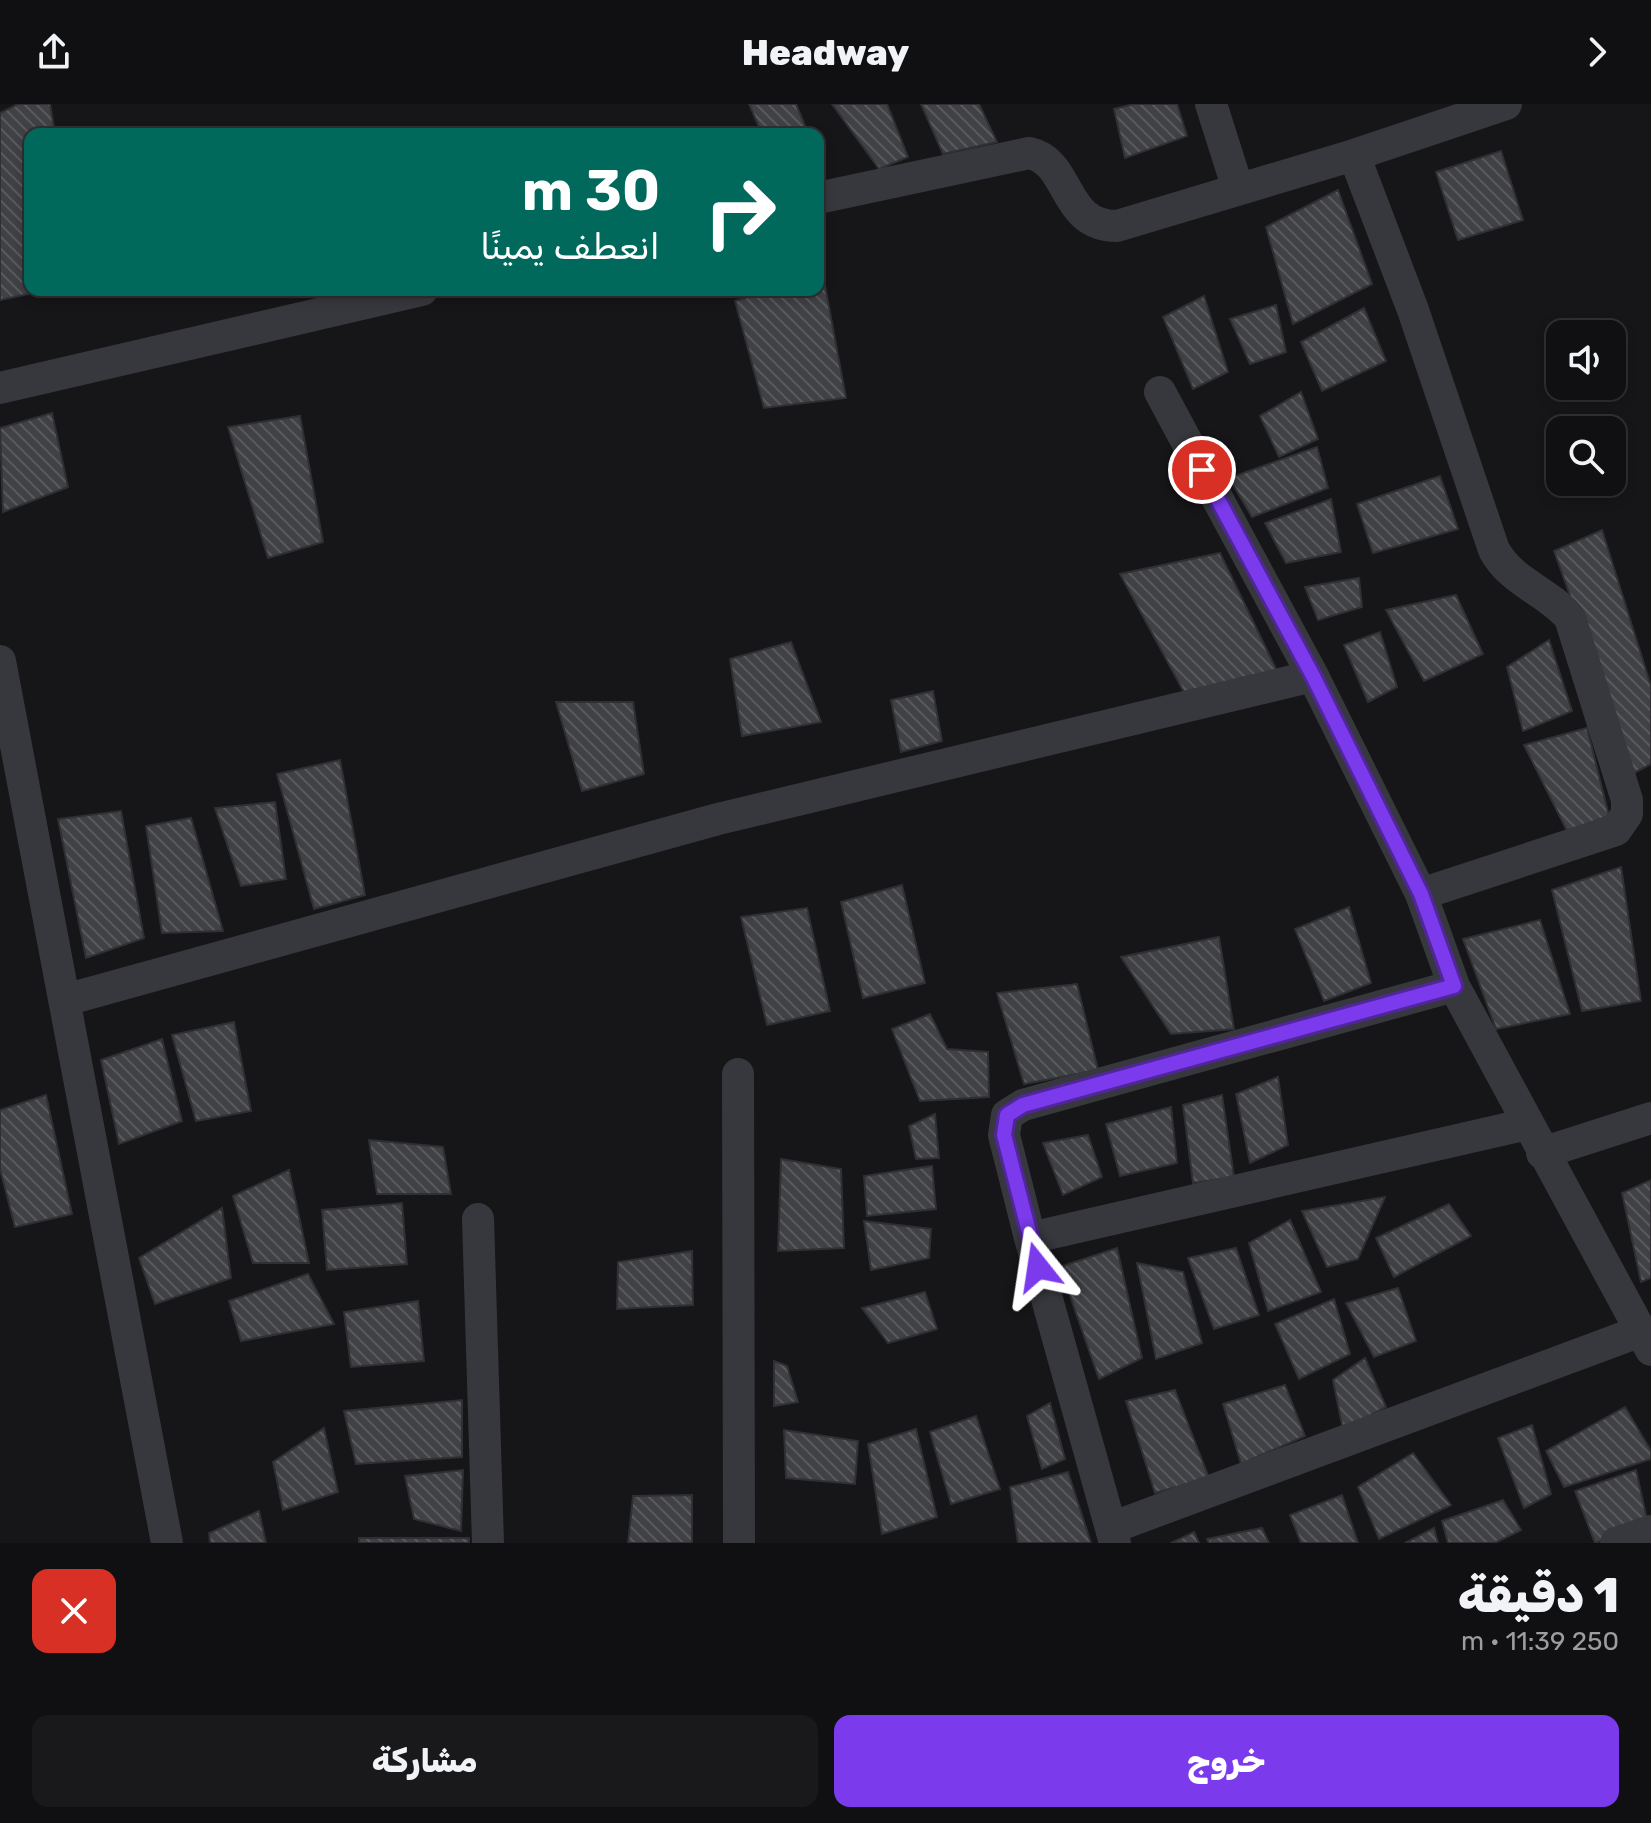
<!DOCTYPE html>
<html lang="ar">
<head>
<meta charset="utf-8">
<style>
	:root { --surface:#101012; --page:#19191b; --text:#f1f3f6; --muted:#9c9d9f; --line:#303032; --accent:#7c3aed }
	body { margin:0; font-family:Rubik,"Noto Naskh Arabic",sans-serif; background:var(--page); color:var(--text); direction:rtl; height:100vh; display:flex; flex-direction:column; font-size:30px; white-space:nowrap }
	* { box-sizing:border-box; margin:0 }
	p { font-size:26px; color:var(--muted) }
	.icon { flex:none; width:44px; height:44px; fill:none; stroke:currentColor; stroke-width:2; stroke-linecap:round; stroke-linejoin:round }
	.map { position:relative; height:1439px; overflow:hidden; direction:ltr }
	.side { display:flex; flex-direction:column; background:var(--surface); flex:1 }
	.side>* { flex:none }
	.guide { position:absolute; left:24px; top:24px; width:800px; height:168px; border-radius:16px; box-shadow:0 4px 12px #0003,0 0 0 2px var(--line); direction:rtl; background:#00695c; color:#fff; overflow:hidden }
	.tools { position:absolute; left:1546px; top:216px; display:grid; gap:16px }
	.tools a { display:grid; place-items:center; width:80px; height:80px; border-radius:16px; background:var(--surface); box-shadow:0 4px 12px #0003,0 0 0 2px var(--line); font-size:40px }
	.pin { position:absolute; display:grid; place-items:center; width:68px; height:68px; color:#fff; margin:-34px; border:4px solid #fff; border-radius:50%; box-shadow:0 2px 8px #0007 }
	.me { position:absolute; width:88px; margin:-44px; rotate:345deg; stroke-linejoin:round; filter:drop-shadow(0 0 6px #0008) }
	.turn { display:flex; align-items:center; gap:28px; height:168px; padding:0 32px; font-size:36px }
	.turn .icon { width:104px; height:104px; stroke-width:2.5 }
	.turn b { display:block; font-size:56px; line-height:68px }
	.round { display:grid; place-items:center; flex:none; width:84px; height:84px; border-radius:16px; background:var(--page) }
	.summary { display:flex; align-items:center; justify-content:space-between; height:136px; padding:0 32px }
	h1 { font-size:48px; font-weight:800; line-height:60px }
	.primary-button { display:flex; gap:16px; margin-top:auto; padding:16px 32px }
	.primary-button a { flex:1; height:92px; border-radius:16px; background:var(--accent); color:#fff; font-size:32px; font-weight:800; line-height:92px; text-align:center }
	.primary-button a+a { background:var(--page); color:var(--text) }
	header { display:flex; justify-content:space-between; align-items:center; height:104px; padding:0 32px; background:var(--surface); font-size:36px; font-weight:800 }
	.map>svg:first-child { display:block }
</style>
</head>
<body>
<header><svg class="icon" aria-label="forward" viewBox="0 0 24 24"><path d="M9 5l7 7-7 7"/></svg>Headway<svg class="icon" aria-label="share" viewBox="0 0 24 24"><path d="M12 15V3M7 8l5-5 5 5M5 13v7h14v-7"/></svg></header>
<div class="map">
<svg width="1651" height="1439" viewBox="0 0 1651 1439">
	<defs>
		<pattern id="building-back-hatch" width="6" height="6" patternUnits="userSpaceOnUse" patternTransform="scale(2)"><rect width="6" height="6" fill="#404145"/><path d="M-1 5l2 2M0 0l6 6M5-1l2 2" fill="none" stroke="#595a5e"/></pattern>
	</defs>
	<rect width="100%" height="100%" fill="#161618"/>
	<path fill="url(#building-back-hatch)" stroke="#303034" stroke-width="2" d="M18,0H50L55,30H30V186H48L0,196V9Z
		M749,0H796L808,29L762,30Z
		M832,0H887L908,53L879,65Z
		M921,0H979L997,38L943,50Z
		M1134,0H1177L1187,32L1125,54L1114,5Z
		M1501,47L1523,116L1458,136L1436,68Z
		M1338,86L1372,180L1293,220L1266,123Z
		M823,171L846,294L764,304L735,197L772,186H818V172Z
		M1204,192L1228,268L1193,285L1163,213Z
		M1276,201L1286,248L1250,260L1230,215Z
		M1364,204L1386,257L1322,287L1301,238Z
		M1301,288L1318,335L1279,353L1260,312Z
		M52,309L68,383L3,408L0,324Z
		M300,312L323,438L268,454L228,323Z
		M1317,343L1328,384L1252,413L1229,374Z
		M1440,372L1458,425L1373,449L1357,400Z
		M1331,395L1341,448L1286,459L1265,419Z
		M1602,426L1651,582V660L1634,669L1554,447Z
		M1220,449L1277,567L1186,592L1120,470Z
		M1359,474L1362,503L1318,516L1305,483Z
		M1456,491L1483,550L1424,577L1386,506Z
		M1380,528L1397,583L1368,598L1344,541Z
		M1549,536L1572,607L1523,627L1507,563Z
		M791,538L821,618L742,632L730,555Z
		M933,587L942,637L901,648L891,596Z
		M556,598H633L644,670L582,687Z
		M1587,624L1609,712L1567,727L1524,641Z
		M340,656L365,791L314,805L277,670Z
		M275,698L286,775L241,782L215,704Z
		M121,707L144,834L86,854L58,715Z
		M191,714L223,827L162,829L146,722Z
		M1621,763L1641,897L1582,907L1552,786Z
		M902,781L925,879L863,894L841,798Z
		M1349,803L1371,879L1324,897L1295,825Z
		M807,804L830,907L767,921L741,813Z
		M1540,816L1570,910L1496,925L1463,835Z
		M1219,833L1234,925L1171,930L1121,853Z
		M1077,880L1098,966L1024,980L997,889Z
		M930,910L947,945L988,948L989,993L920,997L892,925Z
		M234,918L251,1007L196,1017L172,931Z
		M162,935L182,1017L119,1040L101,956Z
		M1278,973L1288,1041L1250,1059L1236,990Z
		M46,991L72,1110L15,1123L0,1065V1006Z
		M1222,991L1234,1073L1193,1079L1183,1001Z
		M1171,1003L1177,1059L1120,1072L1106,1020Z
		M935,1010L939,1054L916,1055L909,1022Z
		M1088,1031L1102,1073L1063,1091L1043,1039Z
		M369,1036L443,1043L451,1090H377Z
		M781,1055L841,1065L844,1144L778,1147Z
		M932,1062L936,1105L867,1112L864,1072Z
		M289,1066L309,1159H253L233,1092Z
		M1651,1076V1174L1641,1178L1622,1089Z
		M1385,1093L1358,1155L1327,1163L1302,1107Z
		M402,1099L407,1160L327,1166L322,1106Z
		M1449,1100L1471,1132L1394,1173L1376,1134Z
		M222,1104L231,1174L155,1200L139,1154Z
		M1290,1116L1321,1188L1268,1207L1249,1139Z
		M864,1117L931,1125L929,1154L871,1166Z
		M1117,1144L1142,1254L1099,1275L1060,1163Z
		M1236,1144L1259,1211L1214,1225L1188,1154Z
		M692,1147L693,1201L617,1205L618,1158Z
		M1137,1159L1183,1168L1202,1239L1156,1255Z
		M308,1170L334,1220L241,1237L229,1197Z
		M1398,1184L1416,1237L1374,1253L1346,1199Z
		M925,1188L937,1225L888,1239L862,1204Z
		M1334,1195L1350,1250L1299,1275L1275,1220Z
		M418,1197L424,1257L351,1263L344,1208Z
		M1365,1254L1386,1303L1343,1326L1333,1276Z
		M774,1257L787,1262L798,1298L774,1302Z
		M1285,1281L1305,1332L1241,1360L1223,1300Z
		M1175,1286L1209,1374L1155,1389L1126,1297Z
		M462,1296V1353L356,1360L344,1307Z
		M1050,1299L1065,1355L1042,1365L1027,1312Z
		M1625,1303L1651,1347V1355L1564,1383L1546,1347Z
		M976,1312L1000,1385L951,1400L930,1328Z
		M1532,1321L1551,1390L1524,1404L1498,1334Z
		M324,1324L338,1388L283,1406L273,1358Z
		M916,1325L937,1413L882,1430L868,1340Z
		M784,1326L858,1337L855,1380L786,1374Z
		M1413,1349L1451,1401L1379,1435L1358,1383Z
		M463,1366L461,1427L414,1415L405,1372Z
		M1636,1366L1648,1420L1595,1439L1575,1387Z
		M1068,1368L1091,1439H1018L1010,1383Z
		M692,1391V1439H628L633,1392Z
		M1342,1391L1358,1439H1301L1290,1411Z
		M1503,1396L1521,1426L1495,1439H1448L1442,1417Z
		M259,1407L266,1439H210L209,1429Z
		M1262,1424L1269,1439H1209L1207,1435Z
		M1434,1424L1438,1439H1405Z
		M1194,1428L1199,1439H1171Z
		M359,1434H469V1439H359Z"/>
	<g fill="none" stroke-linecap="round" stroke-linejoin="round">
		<path stroke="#37383d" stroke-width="32" d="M1211,0L1238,85
			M1354,51L1413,206L1494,446C1512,479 1548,487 1570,514L1627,696V710L1616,726L1421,790
			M818,94L1029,49C1072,58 1061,122 1117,122L1354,51L1506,0
			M0,284L422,186
			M1160,288L1313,572L1421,790L1454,882L1651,1246
			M0,557L167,1439
			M65,896L718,715L1313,572
			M738,970L739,1439
			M1542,1049L1651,1014
			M478,1115L488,1439
			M1030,1134L1527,1020
			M1111,1424L1641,1227
			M1115,1439L1030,1134L1004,1031L1007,1011L1023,1001L1454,882
			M1616,1439L1651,1427"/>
	</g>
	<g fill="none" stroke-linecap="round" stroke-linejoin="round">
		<g stroke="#51269a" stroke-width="20">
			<path id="route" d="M1038,1163L1004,1031L1007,1011L1023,1001L1454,882L1421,790L1313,572L1202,366"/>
		</g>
		<use href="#route" stroke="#7c3aed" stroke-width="14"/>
	</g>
</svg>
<div class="tools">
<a><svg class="icon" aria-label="sound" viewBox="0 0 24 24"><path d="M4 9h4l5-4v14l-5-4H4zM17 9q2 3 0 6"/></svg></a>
<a><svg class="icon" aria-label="search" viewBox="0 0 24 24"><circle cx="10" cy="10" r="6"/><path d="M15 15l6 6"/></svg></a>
</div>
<div class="pin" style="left:1202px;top:366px;background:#d93025"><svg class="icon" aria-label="arrive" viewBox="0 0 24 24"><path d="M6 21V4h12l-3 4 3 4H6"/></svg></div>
<svg class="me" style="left:1038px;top:1163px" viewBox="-20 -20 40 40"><path d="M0-17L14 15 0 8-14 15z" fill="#7c3aed" stroke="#fff" stroke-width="4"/></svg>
<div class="guide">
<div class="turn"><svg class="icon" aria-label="right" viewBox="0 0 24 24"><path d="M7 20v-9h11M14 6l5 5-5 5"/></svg><div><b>30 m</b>انعطف يمينًا</div></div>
</div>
</div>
<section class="side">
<div class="summary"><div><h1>1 دقيقة</h1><p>250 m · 11:39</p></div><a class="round" style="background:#d93025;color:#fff"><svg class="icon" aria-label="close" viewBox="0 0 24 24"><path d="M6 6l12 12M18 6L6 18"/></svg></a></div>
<div class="primary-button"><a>خروج</a><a>مشاركة</a></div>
</section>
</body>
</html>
